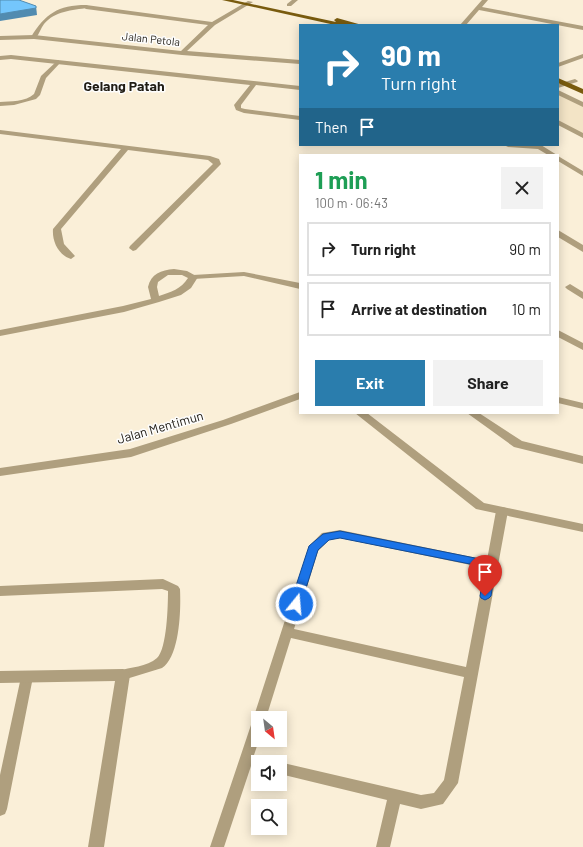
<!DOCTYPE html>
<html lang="en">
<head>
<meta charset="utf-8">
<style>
	:root { --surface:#fff; --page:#f2f2f2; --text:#222; --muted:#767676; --line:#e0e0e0; --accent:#2a7dad }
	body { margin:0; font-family:Barlow,sans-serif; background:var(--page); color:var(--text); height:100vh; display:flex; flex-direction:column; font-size:15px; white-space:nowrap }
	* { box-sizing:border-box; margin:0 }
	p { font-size:13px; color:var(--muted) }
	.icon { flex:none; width:22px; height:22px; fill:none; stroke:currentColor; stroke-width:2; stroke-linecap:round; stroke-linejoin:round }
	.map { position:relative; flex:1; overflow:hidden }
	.side { position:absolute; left:299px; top:154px; width:260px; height:260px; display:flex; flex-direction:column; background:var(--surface); border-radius:0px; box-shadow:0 2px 10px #0003 }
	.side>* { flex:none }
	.banner { position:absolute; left:299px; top:24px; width:260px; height:122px; border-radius:0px; box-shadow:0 2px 10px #0003; background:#2a7dad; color:#fff; overflow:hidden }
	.needle { width:26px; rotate:151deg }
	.controls { position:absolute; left:251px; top:711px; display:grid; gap:8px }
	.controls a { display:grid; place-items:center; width:36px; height:36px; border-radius:0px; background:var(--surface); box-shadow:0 2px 10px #0003; font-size:20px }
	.pin { position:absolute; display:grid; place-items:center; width:34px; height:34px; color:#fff; margin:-41px -17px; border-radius:50% 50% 50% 0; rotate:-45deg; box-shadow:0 0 4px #0007 }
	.pin .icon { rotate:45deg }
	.me { position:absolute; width:44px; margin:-22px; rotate:17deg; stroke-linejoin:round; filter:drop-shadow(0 0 3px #0008) }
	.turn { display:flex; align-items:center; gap:14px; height:84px; padding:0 16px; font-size:18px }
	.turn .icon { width:52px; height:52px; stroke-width:2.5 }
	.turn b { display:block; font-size:28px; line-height:34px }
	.then { display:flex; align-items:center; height:38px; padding:0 16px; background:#0003; gap:8px; font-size:15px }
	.round { display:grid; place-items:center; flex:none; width:42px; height:42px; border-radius:0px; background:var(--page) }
	.summary { display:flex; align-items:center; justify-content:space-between; height:68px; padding:0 16px }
	h1 { font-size:24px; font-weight:700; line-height:30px; color:#1e9e55 }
	.action { display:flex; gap:8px; margin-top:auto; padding:8px 16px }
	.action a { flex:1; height:46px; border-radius:0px; background:var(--accent); color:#fff; font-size:16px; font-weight:700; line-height:46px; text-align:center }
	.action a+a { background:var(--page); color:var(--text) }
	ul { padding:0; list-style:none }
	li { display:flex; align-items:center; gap:12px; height:54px; margin:0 8px 6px; padding:0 8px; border:2px solid var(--line); border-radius:0px }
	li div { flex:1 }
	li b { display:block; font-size:15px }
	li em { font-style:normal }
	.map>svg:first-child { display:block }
</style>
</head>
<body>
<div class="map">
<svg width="583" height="847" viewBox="0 0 583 847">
	<rect width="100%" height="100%" fill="#faefd8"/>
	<path fill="#f3e4c6" d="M558,92L583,105V135L558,121Z"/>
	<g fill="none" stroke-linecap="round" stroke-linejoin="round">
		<path fill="#af9f7e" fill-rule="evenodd" d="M86,5L88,6V8C72,10 55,11 44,24C41,28 39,34 36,38L31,37C45,14 58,5 86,5Z
			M58,60L61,62L46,78L40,95L36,99L14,105L0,106V102C10,101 26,102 34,94L41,76Z
			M558,120L583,133V138L558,125Z
			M244,272L300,283V289L244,276L193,279L189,277L193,275Z
			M502,507L506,508L508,511L458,783L443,804L421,809L400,804L390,847H376L387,800L280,774L279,762L421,795L434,793L444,780L464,677L291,638L266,718H258L259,740L254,755L263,758L265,762H258V768L251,766L224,847H210L253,719L309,546L322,533L340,530L487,560L496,511L498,508ZM340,538L485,568L466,667L294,629L318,551L329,540Z
			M163,579L178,586L180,589C181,609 180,656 162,668L123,680L118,679L117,675L118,671C130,667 147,667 157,658C167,649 168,605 168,591L162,589L0,596V586Z
			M27,672L32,673L33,677L7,809L5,814L0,816V775L21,677L22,673Z"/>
		<path fill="#af9f7e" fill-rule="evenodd" d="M292,0H298L291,6H287V4Z
			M482,0H488L482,7L583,26V30L479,10L466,25H460Z
			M248,1L253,2L215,25L187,51L300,60V64L182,55L34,39L0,40V36L34,35L181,51L208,25L86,9L83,7L86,5L212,22Z
			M583,54V58L558,67V63Z
			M11,55L300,86V90L256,85L241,105V108L245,109L300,116V120L244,113L236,110L234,105L250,85L11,59L0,60V56Z
			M575,79L578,81L577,82L558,88V84Z
			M558,90L583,102V107L558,95Z
			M0,130L210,156L219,159L221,164L136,250L133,251L129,248L130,246L213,164L208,160L128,150L61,229L64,244L75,256L71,259C58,255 52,241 53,229L121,149L0,134Z
			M504,145H541L557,155H548L538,149L508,147Z
			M558,156L583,171V176L558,161Z
			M558,230L583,245V252L558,237Z
			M174,269L187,271L198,277L191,288L181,295L159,302L124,312L0,336V330L123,306L151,299L148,287C151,274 161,270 174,269ZM168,275H182L188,278C181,289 171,292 159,296L157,287L158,282Z
			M570,284L583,292V299L567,289L565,287Z
			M558,330L583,343V350L558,337Z
			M300,392V399L231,424L131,457L0,476V468L130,449L223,420Z
			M558,397L583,403V409L558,403Z
			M355,413H367L484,503L583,524V532L476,509Z
			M467,413H479L522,441L583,456V464L514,447Z
			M123,669L128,671L130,675L104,847H88L115,681L0,683V671Z"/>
		<path fill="#795b0e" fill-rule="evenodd" d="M222,0H233L336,22L334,20L337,18L362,25H335Z
			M558,78L583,89V94L558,83Z"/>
	</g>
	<path fill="#518bb0" d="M36,6L37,15L0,21V14Z"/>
	<path fill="#74c6fc" stroke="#518bb0" d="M0,0H19L36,6V8L0,14Z"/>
	<path fill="#1a73e8" stroke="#114b97" d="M340,531L495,562L496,564L491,596L489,598L485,600L481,598L480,596L485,567L340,538L329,540L318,550L301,604L299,608L296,609L292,608L290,604L309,546L323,534Z"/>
	<g text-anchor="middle" stroke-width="3" stroke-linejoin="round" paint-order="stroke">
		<g font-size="11" fill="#201c14" stroke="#fdfdfd">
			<text transform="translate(151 39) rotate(6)" y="4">Jalan Petola</text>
		</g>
		<g font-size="13" fill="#201c14" stroke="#fdfdfd">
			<text transform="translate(160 427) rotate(-16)" y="5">Jalan Mentimun</text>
		</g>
		<g font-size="14" font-weight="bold" fill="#201c14" stroke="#fdfdfd">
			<text x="124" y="91">Gelang Patah</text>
		</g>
	</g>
</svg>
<div class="controls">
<a><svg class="needle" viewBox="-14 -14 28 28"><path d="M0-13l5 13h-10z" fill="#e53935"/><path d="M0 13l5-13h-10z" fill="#767676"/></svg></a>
<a><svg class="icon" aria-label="sound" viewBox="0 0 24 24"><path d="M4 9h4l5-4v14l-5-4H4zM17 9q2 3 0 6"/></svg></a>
<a><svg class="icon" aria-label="search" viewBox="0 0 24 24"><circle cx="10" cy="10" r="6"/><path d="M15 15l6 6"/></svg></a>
</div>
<div class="pin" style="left:485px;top:596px;background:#d93025"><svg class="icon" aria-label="arrive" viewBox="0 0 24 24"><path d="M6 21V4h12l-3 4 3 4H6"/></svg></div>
<svg class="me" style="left:296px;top:604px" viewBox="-20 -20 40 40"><circle r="17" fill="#1a73e8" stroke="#fff" stroke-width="3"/><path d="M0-11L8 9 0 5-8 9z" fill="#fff"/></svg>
<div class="banner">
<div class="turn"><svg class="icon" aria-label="right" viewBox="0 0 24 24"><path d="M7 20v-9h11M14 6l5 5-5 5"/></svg><div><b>90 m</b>Turn right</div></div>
<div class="then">Then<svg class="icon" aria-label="arrive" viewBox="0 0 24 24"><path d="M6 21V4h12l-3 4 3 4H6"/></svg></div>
</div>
<section class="side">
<div class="summary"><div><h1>1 min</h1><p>100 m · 06:43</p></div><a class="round"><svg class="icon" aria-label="close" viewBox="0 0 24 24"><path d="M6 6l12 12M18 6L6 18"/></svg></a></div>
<ul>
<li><svg class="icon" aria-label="right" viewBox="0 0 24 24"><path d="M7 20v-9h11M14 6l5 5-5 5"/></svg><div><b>Turn right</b></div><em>90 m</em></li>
<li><svg class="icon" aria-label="arrive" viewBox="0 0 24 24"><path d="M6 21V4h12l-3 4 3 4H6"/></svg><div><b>Arrive at destination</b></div><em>10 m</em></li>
</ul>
<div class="action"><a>Exit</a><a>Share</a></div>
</section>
</div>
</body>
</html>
